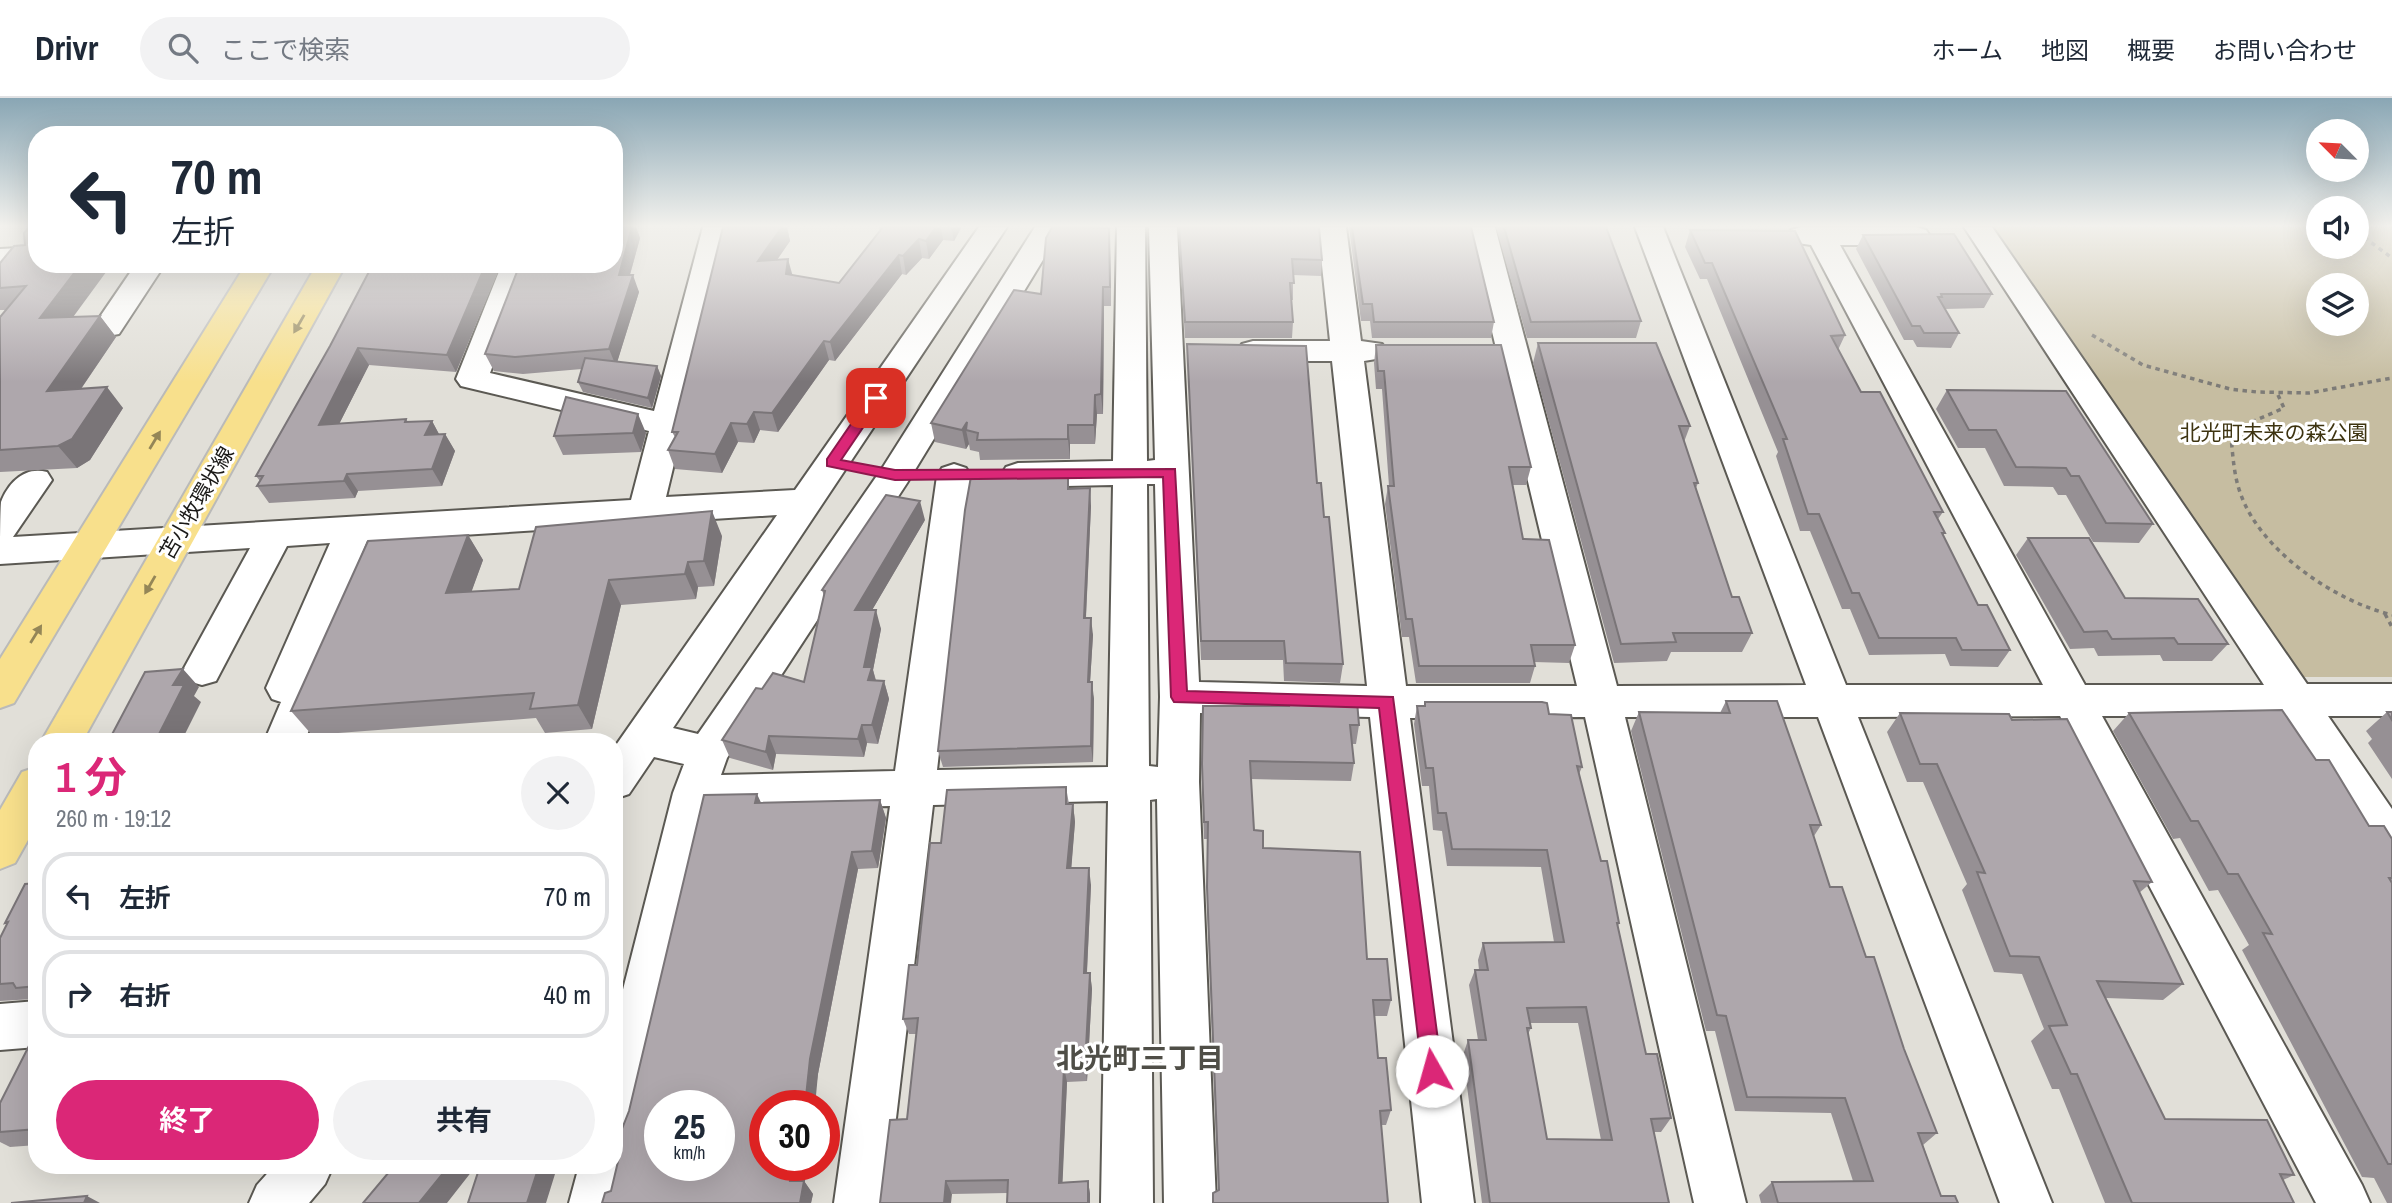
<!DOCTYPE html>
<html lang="ja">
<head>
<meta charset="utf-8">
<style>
	:root { --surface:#fff; --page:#f2f2f3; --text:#1f2937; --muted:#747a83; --line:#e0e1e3; --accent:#db2777 }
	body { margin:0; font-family:"Archivo Narrow","Noto Sans JP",sans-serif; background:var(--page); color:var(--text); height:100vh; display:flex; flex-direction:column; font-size:26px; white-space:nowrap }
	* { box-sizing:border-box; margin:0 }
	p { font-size:23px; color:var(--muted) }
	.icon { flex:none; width:38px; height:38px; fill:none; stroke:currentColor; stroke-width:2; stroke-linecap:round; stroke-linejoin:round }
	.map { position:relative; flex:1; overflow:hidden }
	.sheet { position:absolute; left:28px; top:635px; width:595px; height:441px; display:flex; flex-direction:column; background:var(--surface); border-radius:28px; box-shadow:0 7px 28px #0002 }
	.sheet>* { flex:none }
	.hud { position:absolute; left:28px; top:28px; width:595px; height:147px; border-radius:28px; box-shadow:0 7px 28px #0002; background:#fff; color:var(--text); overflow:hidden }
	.needle { width:46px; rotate:294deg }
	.controls { position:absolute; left:2306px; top:21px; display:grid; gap:14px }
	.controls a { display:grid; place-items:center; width:63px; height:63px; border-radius:50%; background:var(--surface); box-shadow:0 7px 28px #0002; font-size:35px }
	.speed { position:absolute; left:644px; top:992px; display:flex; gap:14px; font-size:35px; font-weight:700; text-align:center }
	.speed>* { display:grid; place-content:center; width:91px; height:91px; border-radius:50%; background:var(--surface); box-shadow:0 7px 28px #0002; line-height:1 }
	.speed small { font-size:18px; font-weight:400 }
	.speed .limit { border:10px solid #d22; background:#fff; color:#111 }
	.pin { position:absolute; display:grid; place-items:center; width:60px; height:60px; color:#fff; margin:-30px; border-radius:14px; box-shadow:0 4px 10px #0006 }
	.me { position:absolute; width:77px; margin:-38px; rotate:353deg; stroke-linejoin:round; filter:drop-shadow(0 0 5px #0008) }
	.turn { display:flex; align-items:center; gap:24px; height:147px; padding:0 28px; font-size:32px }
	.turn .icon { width:91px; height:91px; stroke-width:2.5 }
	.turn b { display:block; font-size:49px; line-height:60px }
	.round { display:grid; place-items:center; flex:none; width:74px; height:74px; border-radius:37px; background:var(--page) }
	.summary { display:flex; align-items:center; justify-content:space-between; height:119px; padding:0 28px }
	h1 { font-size:42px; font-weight:700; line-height:52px; color:var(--accent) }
	.action { display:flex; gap:14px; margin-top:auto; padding:14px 28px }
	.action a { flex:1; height:80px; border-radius:42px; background:var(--accent); color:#fff; font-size:28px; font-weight:700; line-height:80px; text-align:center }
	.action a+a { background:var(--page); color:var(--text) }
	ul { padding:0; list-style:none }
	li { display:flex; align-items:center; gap:21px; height:88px; margin:0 14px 10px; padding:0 14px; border:4px solid var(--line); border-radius:28px }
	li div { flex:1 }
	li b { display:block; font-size:26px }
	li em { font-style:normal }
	header { display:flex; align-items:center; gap:42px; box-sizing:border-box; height:98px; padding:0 35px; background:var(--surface); border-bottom:2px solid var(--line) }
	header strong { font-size:33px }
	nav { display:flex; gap:38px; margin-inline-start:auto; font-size:24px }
	.search { width:490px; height:63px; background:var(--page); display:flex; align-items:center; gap:18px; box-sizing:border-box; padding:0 24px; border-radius:38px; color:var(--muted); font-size:26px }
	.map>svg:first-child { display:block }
</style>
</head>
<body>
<header>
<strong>Drivr</strong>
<div class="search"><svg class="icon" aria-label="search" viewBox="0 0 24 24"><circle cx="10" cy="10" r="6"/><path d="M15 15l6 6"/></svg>ここで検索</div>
<nav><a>ホーム</a><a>地図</a><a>概要</a><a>お問い合わせ</a></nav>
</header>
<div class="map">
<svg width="2392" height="1105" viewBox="0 0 2392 1105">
	<rect width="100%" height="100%" fill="#e1dfd8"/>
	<path fill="#c6bda1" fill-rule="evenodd" d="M1992,129H2319V149H2357V129H2392V579H2298ZM2319,187H2357V226H2319Z"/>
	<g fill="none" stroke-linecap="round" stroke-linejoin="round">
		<g stroke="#5b5953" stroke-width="4">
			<path id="minor" d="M703,129H731L666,399L795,392L979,129H1007L673,630L698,636L883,369L1035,129H1063L907,385L727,660L721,677L895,673L937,378L942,370L954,366L966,370L971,378L937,672L1108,669L1113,387L1018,389L1006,385L1001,377L1006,369L1018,365L1113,363L1117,129H1145L1147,363L1155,362L1149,129H1177L1199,584L1367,588L1332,263H1253L1242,260L1237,253L1242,246L1253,243H1330L1318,129H1346L1361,243L1382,246L1387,253L1382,260L1364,263L1406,588H1577L1467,129H1495L1617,588L1806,587L1635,129H1663L1846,587H2043L1811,147L1791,144L1787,138L1791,132L1802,129H1916L1926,132L1930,138L1926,144L1916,147H1840L2085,587H2264L1964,129H1992L2307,586H2392V618H2328L2392,711V765L2377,759L2284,618H2102L2362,1087L2370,1105H2316L2060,618L1858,619L2052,1105H2000L1818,619H1625L1746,1105H1694L1585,619L1410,620L1474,1105H1422L1370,619L1200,615L1199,684L1216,1105H1164L1157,701L1150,702L1153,1105H1101L1108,703L933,707L886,1105H834L890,708L711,712L639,1026L632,1044L619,1049L630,1068L621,1105H569L579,1068H614V927L673,695L684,666L654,659L629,696L614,701V650L777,417L367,443L312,575L321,578L327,589L304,644H264L281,604L272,601L266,590L330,445L287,448L216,583L202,587L188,583L183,572L250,450L0,466C0,451 0,416 1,404C9,383 26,368 47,374L52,382L13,439L631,402L649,333L461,288L456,281L502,166H531L490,275L654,313ZM1147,386H1155L1160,599L1158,669L1149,668Z
				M37,149L39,166L0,169V151Z
				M136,166H165L119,236L108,238L97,236L93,229Z
				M37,903V949L0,952V906Z
				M274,1068H333L325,1086L309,1105H249L257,1087Z"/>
		</g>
		<g stroke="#babab9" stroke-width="4">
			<path id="major" d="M246,166H275L14,605L0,610V561Z
				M317,166H346L82,644H41Z
				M37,669V726L15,765L0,771V712L22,674Z"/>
		</g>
		<path stroke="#7d7b77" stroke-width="3.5" stroke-dasharray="4.5 4.5" stroke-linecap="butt" d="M2357,134L2392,160
			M2092,237L2143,267L2230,291L2257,294L2309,295L2392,280
			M2278,297L2284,310L2254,323L2231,339C2233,359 2234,379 2241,397C2262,454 2335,503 2392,517
			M2385,516L2392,529"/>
		<use href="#minor" fill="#fff" fill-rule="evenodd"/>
		<use href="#major" fill="#f8e08c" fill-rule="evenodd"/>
	</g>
	<path fill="#969094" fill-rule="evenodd" d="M614,129H636L640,140L630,177L639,194L617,264L657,268L661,278L652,310L583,294L578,284L582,271L523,276L494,273L485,256Z
		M723,129H787L790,143L777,162L793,177L839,185L880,134L879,129H961V131L954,143L943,142L929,161L922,160L906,177L902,176L835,263L829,262L778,334L760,332L754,345L738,344L722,375L675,371L668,352L675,339L672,334Z
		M1178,129H1319L1322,162L1321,178L1293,177V202H1291L1293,224L1292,240H1185Z
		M1349,129H1471L1494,224L1491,240H1372L1370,223H1361Z
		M1496,129H1606L1641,223L1636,240H1527Z
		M1108,130H1109L1110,149L1111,208H1104L1103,316H1097L1095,346H1070V361L980,362L979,354L970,352L969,346L966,351L935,344L931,325L1041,196Z
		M1690,132L1845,237L1838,252L1861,294L1943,414L1938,421L1945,435L1943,437L1978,507L2010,552L1998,569L1950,568L1945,556L1869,557L1850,511H1842L1810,433H1800L1776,358L1778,354L1707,181H1700L1685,149Z
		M1863,137L1992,196L1984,210L1945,211L1959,235L1951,250L1917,249L1913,242H1904L1856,151Z
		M0,165L73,219L100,218L116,239L81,291L123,310L90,362L77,370L0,374V219L6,212H0Z
		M373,166H501L456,274L369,267L339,326L406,321L408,324L432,323L439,336H445L455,353L442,388L358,393L355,400L269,405L257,388L260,383L256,378L330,248Z
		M1538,245L1690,328L1684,344L1698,385L1696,390L1732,499L1752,535L1742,554H1671L1667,563L1614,565L1533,265Z
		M1187,246L1317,385L1324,419L1343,566L1340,585L1284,583L1283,562H1201Z
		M1376,247L1531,369L1526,387H1513L1523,441L1575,547L1569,565L1534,564L1535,568L1530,585H1416L1409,539H1402L1385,406L1388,388H1389L1382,291H1376L1374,265Z
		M1947,292L2153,426L2139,445L2093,444L2066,397H2058L2053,389L2004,388L1985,350H1958L1936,311Z
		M646,335L641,354L563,357L554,338Z
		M1070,391L1091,408L1086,520L1093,537L1090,584L1094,601L1093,664L943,669L938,653Z
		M925,422L872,512L881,531L873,572L876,582L884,583L889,601L878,646L867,645L864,659L776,656L773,672L730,660L722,642L762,591L804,584L824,498L822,492Z
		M468,437L483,462L471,494L519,491L722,438L714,488L698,489L696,501L621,507L592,631L545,635L536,620L312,637L291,613Z
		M2028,440L2125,500L2228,546L2212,563H2163L2160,557L2098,558L2094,550L2070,551L2016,457Z
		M1288,601L1359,627L1356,646H1352L1354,665L1351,683L1251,681L1254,732L1263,750L1367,861L1391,902L1387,918H1374L1378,960L1391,1012L1386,1027H1381L1218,1092L1207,806V741H1204L1202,684L1203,608H1288Z
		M1726,603L1821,727L1814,738L1830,789L1866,859L1937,1035L1923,1047L1941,1098L1958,1105H1761L1759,1097L1772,1084L1853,1083L1831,1015L1735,1013L1715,933H1706L1631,633L1639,614L1720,615Z
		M1425,604L1549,616L1582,669L1579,676L1601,763L1619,825L1618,828L1646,956L1671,1020L1661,1034H1654L1669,1105H1482L1463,957L1468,942H1478L1469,887L1475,872H1479L1478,862L1483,845L1554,844L1541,769L1447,768L1442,733L1433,732L1429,688H1422L1414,626L1417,608H1424ZM1530,925H1578L1601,1042L1547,1041L1528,936L1531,930Z
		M2387,614H2392V681L2368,645L2372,641L2366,633Z
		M1900,615L2012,622L2152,784L2139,795L2183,886L2163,902L2106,900L2165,1021L2294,1077L2283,1082L2294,1105H2105L2059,991H2052L2031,943L2044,931L2022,876L1994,874L1962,792L1967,786L1923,684H1907L1887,634Z
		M2129,615L2316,662L2369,728L2392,741V1105H2387L2374,1080L2362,1079L2242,852L2249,847L2218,792L2209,793L2180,740L2173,741L2113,633Z
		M1066,689L1069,706H1073L1075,724L1071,770L1091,787L1087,875H1090L1092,891L1087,983L1067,984L1062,1084L1088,1083L1090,1096V1105H1007V1095L952,1096L907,1021L916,936H909L903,921L917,867L941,745Z
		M880,702L886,720L878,770L858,771L818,976L802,1083H804L813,1096L811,1105H602L611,1093L761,705Z
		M37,785V903L33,901L0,903V840L7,826L5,825Z
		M37,932V1047L10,1049L0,1044V1034Z
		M126,1068H196L194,1071L141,1076Z"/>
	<path fill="#7a7578" d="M632,129H636L640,140L625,194L619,177Z
		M782,129H787L790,143L763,182L758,163Z
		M936,129H941L943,142L929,161L926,143Z
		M951,129H961L954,143Z
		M1109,130L1110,149L1111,208L1110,189Z
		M919,141L922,160L906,177L903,158Z
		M899,157L902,176L835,263L830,244Z
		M788,161L793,179L786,176Z
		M81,166H112L57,241L40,220Z
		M486,166H501L456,274L447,257Z
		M633,177L639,194L616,268L609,251Z
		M1103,189L1104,208L1103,316L1101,296Z
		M100,218L116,239L65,314L47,293Z
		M824,243L829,262L778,334L772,315Z
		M358,250L369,267L330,344L319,327Z
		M657,268L661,278L652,310L648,300Z
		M107,289L123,310L90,362L77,370L58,348Z
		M1095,297L1097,316L1095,346L1094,327Z
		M754,314L760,332L754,345L747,326Z
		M638,316L646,335L641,354L633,335Z
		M432,323L441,340L425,337Z
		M967,324L966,332L969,346L966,351L962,332Z
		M731,325L738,344L722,375L715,356Z
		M1068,327L1070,346V361L1068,341Z
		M445,336L455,353L442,388L432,371Z
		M347,376L358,393L355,400L344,383Z
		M1090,390L1091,408L1085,537L1084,520Z
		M920,403L925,422L861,531L855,512Z
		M712,413L722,438L714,488L704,463Z
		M468,437L483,462L462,520L446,495Z
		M688,464L698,489L696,501L685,476Z
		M609,482L621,507L592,631L578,607Z
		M876,512L881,531L873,572L877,588L874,601L864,569Z
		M1091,520L1093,537L1089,601L1088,584Z
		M183,571L199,589L194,598L201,604L181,644H155L173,587Z
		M884,583L889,601L878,646L872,627Z
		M1092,584L1094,601L1093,664L1091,648Z
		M862,627L867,645L864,659L858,641Z
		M769,638L776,656L773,672L766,654Z
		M757,696L765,713L755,705Z
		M880,702L886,720L878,770L872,753Z
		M1073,706L1075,724L1070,787L1067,770Z
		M852,754L858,771L818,976L815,1008H805L810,961Z
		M1089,770L1091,787L1086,891L1084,875Z
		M1090,875L1092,891L1087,983L1085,968Z
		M1064,969L1067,984L1062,1097L1059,1085Z
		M188,1068H196L194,1071Z
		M449,1068H476L447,1105H419Z
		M539,1068H546L555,1076L546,1105H527Z
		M793,1068H805L799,1096L790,1083Z
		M804,1083L813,1096L811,1105H800Z
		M946,1083L952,1096L951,1105H944Z
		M1088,1083L1090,1096V1105H1088Z
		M87,1098L100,1105H84Z"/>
	<path fill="#aea7ac" stroke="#7a7578" stroke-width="2" fill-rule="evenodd" d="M29,129H37V166H81L40,220L100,218L47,293L107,289L72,341L58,348L0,352V219L26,188L0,190V165L14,148L25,147L24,135Z
		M614,129H632L619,177H633L609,251L515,259L485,256L520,166H614Z
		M723,129H782L758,163L788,161L786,176L839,185L883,129H936L926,143L919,141L903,158L899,157L830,244L824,243L772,315L754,314L747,326L731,325L715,356L668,352L678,334H672Z
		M1052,129L1109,130L1110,189H1103L1101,296L1095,297L1094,327H1068V341L977,342L978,335L966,332L967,324L962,332L931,325L1014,192L1041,196L1046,140Z
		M1179,129H1319L1322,162L1292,161L1294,185H1290L1293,224H1185Z
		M1352,129H1471L1494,224H1374L1372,206H1363Z
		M1504,129H1606L1641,223L1531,224Z
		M1690,132L1795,133L1845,237L1831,238L1861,294H1880L1943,414H1934L1945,435H1942L1978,507H1987L2010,552H1962L1956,540H1879L1859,495H1852L1819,416H1808L1783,341H1787L1712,165H1705Z
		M1954,136L1992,196H1941L1942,199H1938L1959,235H1924L1920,228H1912L1863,137Z
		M373,166H486L447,257L358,250L319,327L406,321L405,324L432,323L425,337L445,336L432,371L347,376L344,383L257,388L263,378H256L330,248Z
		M1538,245H1656L1690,328H1679L1698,385H1694L1732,499H1739L1752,535H1673L1676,544L1621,546Z
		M1187,246L1306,248L1317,385H1321L1324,419H1329L1343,566L1286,565L1284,543H1201Z
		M1376,247H1501L1531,369H1509L1523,441L1549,442L1575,547H1531L1535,568H1419L1412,521H1406L1388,388H1394L1384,273H1378Z
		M585,260L657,268L648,300L578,284Z
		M1947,292L2066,293L2153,426L2106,425L2079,378H2071L2066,370L2016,369L1996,332H1969Z
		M566,299L638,316L633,335L554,338Z
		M1068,372V391L1090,390L1084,520H1091L1088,584H1092L1091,648L938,653L965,412L972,373Z
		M886,397L920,403L855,512H876L864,569H872L868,582L884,583L872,627H862L858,641L769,638L766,654L722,642L756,590L762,591L773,575L804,584L825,493L822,492Z
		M712,413L704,463L688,464L685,476L609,482L578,607L530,611L534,595L291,613L368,443L468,437L446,495L519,491L536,429Z
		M2028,440H2089L2125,500L2198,501L2228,546H2178L2174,540L2112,541L2107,533L2084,534Z
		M183,571L173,587H184L155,644H108L145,574Z
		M1288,601L1357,603L1359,627H1350L1354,665L1250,663L1254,732L1263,733V750L1360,754L1367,861H1387L1391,902H1373L1378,960H1386L1391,1012L1380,1013L1388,1105H1213V1095L1219,1092L1207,789L1208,724H1204L1202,666L1203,608H1289Z
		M1726,603H1777L1821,727H1810L1830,789H1842L1866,859H1874L1904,951L1937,1035H1918L1941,1098H1955L1958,1105H1778L1772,1084L1873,1083L1845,1000L1747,999L1726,918L1717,917L1639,614L1730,615Z
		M1425,604H1542L1547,605L1549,616L1571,617L1582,669L1577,668L1601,763H1607L1619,825H1617L1646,956H1657L1671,1020L1651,1021L1669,1105H1490L1468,942H1486L1475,872H1488L1483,845L1564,844L1547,752L1452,751L1446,715H1438L1433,670H1426L1417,608H1425ZM1586,909L1612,1042L1547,1041L1527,930H1531L1527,910Z
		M2282,612L2316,662H2329L2369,728H2384L2392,741V780H2389L2392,785V1066H2388L2263,835L2272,836L2238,776H2228L2198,723H2191L2129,615Z
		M2387,614H2392V622Z
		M1900,615L2009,616L2012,622L2067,621L2152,784L2134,783L2183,886L2097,883L2165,1021L2267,1022L2294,1077L2280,1076L2294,1105H2132L2077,976H2071L2049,928L2067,927L2039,859L2010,858L1977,774L1985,775L1937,666H1920Z
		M1066,689V706H1073L1067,770H1089L1084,875H1090L1085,968L1064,969L1059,1085L1088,1083V1105H1007L1008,1082L946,1083L944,1105H880L890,1022L907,1021L918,920L903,921L909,867H917L930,745H941L947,692Z
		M757,696L755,705L880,702L872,753L852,754L810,961L805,1008H765V1068H793L790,1083H804L800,1105H602L605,1095L611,1093L620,1055L616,1046L629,1013L704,697ZM660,1008H719V1068H660Z
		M37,785V888L16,890L13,885L0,886V840L8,824L5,825L25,786Z
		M37,932V1031L0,1034V1005Z
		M394,1068H449L419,1105H363Z
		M480,1068H539L527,1105H468Z
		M87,1098L84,1105H11Z"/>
	<defs><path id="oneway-solid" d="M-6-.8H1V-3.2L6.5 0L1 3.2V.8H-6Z" transform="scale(1.75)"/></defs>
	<g fill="#948657">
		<use href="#oneway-solid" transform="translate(299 226) rotate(120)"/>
		<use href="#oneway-solid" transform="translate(155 342) rotate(-59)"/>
		<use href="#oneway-solid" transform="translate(150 487) rotate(120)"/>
		<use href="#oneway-solid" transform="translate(36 536) rotate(-58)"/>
	</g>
	<linearGradient id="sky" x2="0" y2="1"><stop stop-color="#89a6b4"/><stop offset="0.45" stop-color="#f2f1ed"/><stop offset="1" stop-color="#f2f1ed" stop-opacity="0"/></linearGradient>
	<rect width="2392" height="284" fill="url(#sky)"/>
	<path fill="#db2777" stroke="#8e194d" stroke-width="2" d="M876,296L883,300L841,362L895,372L1175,371L1187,593L1393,599L1442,973L1439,980L1432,983L1425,980L1422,973L1379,610L1174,604L1171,599L1163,379L895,382L827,368V361L871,297Z"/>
	<g text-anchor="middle" stroke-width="6" stroke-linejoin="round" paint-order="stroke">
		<g font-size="21" fill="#3e3411" stroke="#fff">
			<text x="2274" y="342">北光町未来の森公園</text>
		</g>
		<g font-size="21" fill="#1a1917" stroke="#fff">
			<text transform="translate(197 405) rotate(-60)" y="7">苫小牧環状線</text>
		</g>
		<g font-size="28" font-weight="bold" fill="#4f4e47" stroke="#fff">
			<text x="1140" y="970">北光町三丁目</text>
		</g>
	</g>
</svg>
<div class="controls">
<a><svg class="needle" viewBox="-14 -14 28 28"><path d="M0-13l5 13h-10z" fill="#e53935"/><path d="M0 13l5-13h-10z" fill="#747a83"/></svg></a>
<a><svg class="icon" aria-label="sound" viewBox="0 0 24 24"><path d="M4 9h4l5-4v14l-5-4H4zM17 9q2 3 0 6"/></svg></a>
<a><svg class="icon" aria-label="layers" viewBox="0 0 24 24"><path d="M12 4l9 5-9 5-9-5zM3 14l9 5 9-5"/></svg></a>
</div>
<div class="speed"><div>25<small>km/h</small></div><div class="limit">30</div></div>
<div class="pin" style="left:876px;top:300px;background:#d93025"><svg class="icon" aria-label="arrive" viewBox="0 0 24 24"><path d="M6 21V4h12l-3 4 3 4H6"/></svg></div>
<svg class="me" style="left:1432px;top:973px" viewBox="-20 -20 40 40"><circle r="19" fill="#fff"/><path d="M0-13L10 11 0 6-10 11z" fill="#db2777"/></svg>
<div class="hud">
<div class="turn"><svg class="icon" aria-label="left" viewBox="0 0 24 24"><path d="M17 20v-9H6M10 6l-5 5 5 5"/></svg><div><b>70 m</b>左折</div></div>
</div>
<section class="sheet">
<div class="summary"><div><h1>1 分</h1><p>260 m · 19:12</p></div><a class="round"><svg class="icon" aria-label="close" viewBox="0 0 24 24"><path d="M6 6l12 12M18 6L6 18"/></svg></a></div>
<ul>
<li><svg class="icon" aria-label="left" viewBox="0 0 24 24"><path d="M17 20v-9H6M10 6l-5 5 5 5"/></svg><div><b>左折</b></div><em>70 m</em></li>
<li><svg class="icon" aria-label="right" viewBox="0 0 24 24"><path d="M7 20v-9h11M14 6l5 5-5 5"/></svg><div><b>右折</b></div><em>40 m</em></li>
</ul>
<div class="action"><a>終了</a><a>共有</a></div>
</section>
</div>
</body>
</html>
